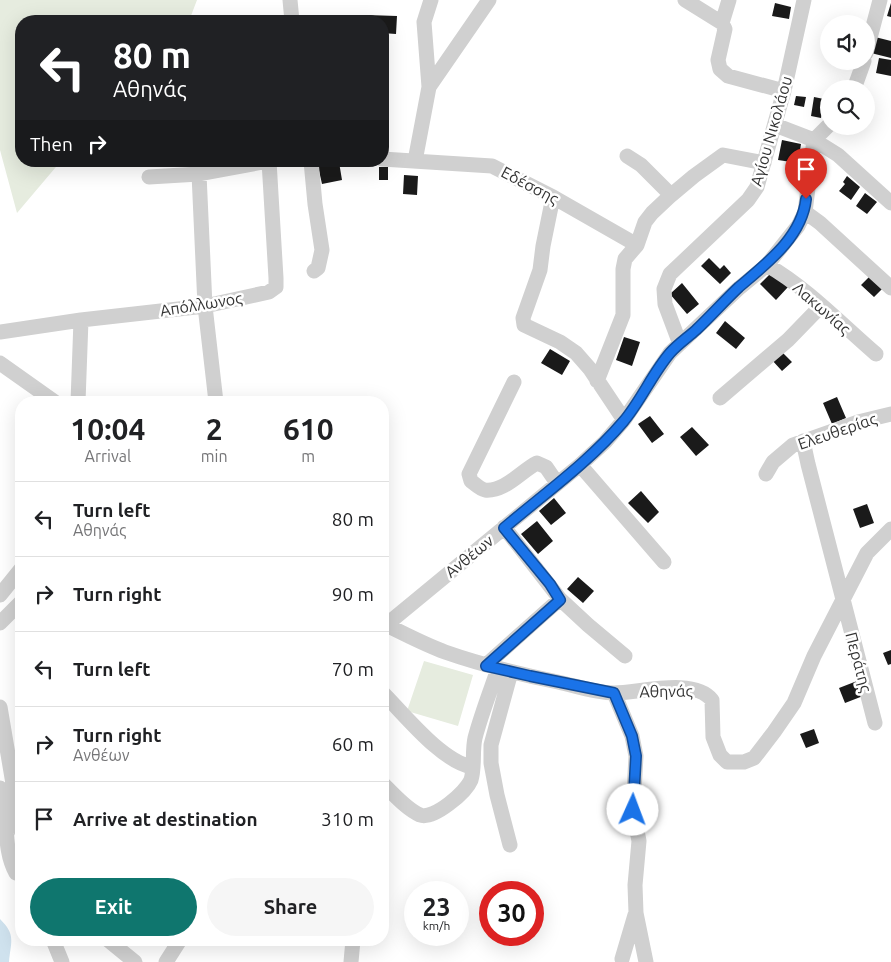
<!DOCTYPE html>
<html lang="en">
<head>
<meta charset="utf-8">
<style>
	:root { --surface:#fff; --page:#f6f6f6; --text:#202124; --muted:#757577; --line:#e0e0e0; --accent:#0f766e }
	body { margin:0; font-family:Ubuntu,sans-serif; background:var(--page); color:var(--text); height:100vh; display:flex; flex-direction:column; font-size:19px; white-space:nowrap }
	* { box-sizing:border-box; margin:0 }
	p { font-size:16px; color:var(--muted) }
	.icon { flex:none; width:28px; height:28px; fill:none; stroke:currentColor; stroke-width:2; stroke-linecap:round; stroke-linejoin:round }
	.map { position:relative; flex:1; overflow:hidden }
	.side { position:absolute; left:15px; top:396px; width:374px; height:550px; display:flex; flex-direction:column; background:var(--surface); border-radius:20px; box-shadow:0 5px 20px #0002 }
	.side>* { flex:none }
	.banner { position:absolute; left:15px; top:15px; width:374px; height:152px; border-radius:20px; box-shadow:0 5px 20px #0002; background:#202124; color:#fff; overflow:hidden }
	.buttons { position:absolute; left:820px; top:15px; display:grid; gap:10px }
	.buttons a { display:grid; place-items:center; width:55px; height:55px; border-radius:50%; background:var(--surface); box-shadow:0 5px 20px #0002; font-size:25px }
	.speed { position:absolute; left:404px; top:881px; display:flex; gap:10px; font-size:25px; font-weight:700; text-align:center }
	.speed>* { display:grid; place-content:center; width:65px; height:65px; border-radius:50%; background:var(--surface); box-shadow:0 5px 20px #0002; line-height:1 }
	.speed small { font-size:12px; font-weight:400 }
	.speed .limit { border:8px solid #d22; background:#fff; color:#111 }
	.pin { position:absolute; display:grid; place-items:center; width:42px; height:42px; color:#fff; margin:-51px -21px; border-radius:50% 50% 50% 0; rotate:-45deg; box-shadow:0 0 5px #0007 }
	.pin .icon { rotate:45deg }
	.me { position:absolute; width:55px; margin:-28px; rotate:2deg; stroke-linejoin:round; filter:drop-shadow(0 0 4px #0008) }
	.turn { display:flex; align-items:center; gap:18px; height:105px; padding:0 15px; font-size:22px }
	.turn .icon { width:65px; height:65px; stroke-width:2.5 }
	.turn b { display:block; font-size:35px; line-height:42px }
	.then { display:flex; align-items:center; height:48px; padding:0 15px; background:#0003; gap:10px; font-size:19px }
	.eta { display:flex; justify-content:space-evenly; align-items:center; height:85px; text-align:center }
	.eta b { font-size:30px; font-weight:600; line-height:35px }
	.action { display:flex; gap:10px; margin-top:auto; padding:10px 15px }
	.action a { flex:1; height:58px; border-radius:30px; background:var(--accent); color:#fff; font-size:20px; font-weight:600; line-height:58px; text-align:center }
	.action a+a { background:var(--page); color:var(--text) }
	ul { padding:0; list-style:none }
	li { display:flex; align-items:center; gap:15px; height:75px; padding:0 15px; border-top:1px solid var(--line) }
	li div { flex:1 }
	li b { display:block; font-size:19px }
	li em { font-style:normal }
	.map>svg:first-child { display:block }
</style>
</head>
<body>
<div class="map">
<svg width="891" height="962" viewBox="0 0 891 962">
	<rect width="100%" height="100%" fill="#fff"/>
	<path fill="#e6ecdf" d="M0,0H197L189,21H21V161H61L17,213L0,150Z
		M424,661L473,675L458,726L407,711Z"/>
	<path fill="#cfe2ee" d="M0,919C16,935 11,941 9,962H0Z"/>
	<path fill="#1a1a1a" d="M775,3L791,7L789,19L772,16Z
		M891,3V17L887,16Z
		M368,15L397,16L396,34L382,33V21H368Z
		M824,33L829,34V46L821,45Z
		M875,37L891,41V58L871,53Z
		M879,58L891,60V76L876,73Z
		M796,96L806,97L804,107L794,105Z
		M814,97L824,99L821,118L811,116Z
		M782,140L801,144L798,163L778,160Z
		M339,162L342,180L322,184L318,166Z
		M379,167H388V180H379Z
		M404,175L418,176L417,195L403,194Z
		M847,176L860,187L851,200L839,191L845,184L843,182Z
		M865,193L877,202L867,214L856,206Z
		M709,258L720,269L724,265L731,273L720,284L701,266Z
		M772,272L788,287L776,300L760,284Z
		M871,275L884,287L874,297L861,285Z
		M682,283L699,304L687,314L670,294Z
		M725,321L745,338L736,349L716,333Z
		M624,337L640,342L632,366L616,360Z
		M550,349L570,361L562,375L541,363Z
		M780,350L792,362L782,371L771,359Z
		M837,397L846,418L832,424L823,403Z
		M650,416L664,434L652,443L638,424Z
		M692,427L709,445L696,456L680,437Z
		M641,491L659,512L648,523L628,503Z
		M554,498L566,513L551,525L539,511Z
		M867,504L874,523L860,528L853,509Z
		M537,521L553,541L538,554L521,534Z
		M578,577L594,591L583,603L567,589Z
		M891,650V664L888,665L883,653Z
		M857,681L863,696L845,703L839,688Z
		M814,729L819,743L806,748L800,734Z"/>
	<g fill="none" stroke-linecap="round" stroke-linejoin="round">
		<path stroke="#d0d0d0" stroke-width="15" d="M290,0L292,21
			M685,0L722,23L725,29L718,60L720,69L728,76L784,91
			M722,23L729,0
			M866,53L880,0
			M429,87L489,0
			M854,89L864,61
			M775,125L814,140L838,155L891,203
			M627,156L641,165L671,195
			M382,159L492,166L553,197L637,245
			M201,161L199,174L205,306L216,402
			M311,161L315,204L322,250L318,268L314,271
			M415,161L429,87L424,22L431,0
			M149,177L199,174L268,161
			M553,197L543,246L540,270L523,318L524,325L560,342L576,353L590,369L624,420
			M805,212L820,223L891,288
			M767,265C807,288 840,323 876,354
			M0,332L81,320L205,306L269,292L276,287V278L269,161
			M680,344L665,304L664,289L670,274L748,200L757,187L784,91L804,0
			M0,363L55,402
			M597,381L623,315V269L625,259L637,245L645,222L652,213L669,197L694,176L723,155L764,163
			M514,382L469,474L471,481C475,484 480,489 485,490C505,492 521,471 537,463L546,467L557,483
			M720,398L788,340L821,306
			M78,402L81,320
			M803,441L808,464L875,723
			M580,465L664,562
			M766,474L773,462L793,445L858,422L891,414
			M504,527L560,599L588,625L625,656
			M0,595L21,569
			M0,623L21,602
			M382,623C403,633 423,644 445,652C482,665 519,674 558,682C576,686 595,693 614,693C639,693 694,677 712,700L713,737L720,755L727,762H744L754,758L774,732L794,703L814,656L867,553L891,529
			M386,625L580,465L605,442L624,420L670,353L738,289L767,265L798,226L805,212L814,140L829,125
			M486,665L560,599
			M382,692C405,715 441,761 472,767
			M614,693L632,736L636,756L633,810L639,841L635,885L636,913L646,962
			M0,707L21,831
			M382,783C393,793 406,809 420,815C434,820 466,792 471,780C475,767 472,751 475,738C481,715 490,692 498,669
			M0,788C9,815 2,848 16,873
			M510,845L497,795L491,763V745L511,672
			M53,940L62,962
			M108,940L135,962
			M622,959L635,915
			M166,962L180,940
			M351,962L353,940"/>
	</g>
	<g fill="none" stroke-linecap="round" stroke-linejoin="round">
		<g stroke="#114b97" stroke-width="12">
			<path id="route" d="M633,810L636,756L632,736L614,693L530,676L486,666L560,600L550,584L504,528C544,494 589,462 623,422C641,401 652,374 670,353C678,344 687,338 696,330C711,316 724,301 739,287C766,264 802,237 806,199"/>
		</g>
		<use href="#route" stroke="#1a73e8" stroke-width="9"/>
	</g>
	<g text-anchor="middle" stroke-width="5" stroke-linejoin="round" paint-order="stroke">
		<g font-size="16" fill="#333" stroke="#fff">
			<text transform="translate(771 131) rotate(-74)" y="6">Αγίου Νικολάου</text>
			<text transform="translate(530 185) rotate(28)" y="6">Εδέσσης</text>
			<text transform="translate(201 304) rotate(-9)" y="6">Απόλλωνος</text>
			<text transform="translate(822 308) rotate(41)" y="6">Λακωνίας</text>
			<text transform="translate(837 431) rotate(-19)" y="6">Ελευθερίας</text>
			<text transform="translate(469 556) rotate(-39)" y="6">Ανθέων</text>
			<text transform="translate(859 662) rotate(75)" y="6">Περάτης</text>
			<text transform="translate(666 691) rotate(-1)" y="6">Αθηνάς</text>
		</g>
	</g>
</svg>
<div class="buttons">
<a><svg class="icon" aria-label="sound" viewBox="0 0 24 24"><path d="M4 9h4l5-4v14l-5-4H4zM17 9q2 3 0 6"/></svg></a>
<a><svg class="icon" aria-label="search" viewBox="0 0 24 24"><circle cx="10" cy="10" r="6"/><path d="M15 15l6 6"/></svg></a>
</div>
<div class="speed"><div>23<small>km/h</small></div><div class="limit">30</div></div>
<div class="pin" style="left:806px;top:199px;background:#d93025"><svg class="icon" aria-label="arrive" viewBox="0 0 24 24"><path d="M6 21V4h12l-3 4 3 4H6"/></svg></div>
<svg class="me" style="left:633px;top:810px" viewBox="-20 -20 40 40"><circle r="19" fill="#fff"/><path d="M0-13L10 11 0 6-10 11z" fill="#1a73e8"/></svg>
<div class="banner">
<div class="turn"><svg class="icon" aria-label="left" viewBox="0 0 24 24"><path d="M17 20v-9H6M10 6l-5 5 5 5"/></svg><div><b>80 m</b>Αθηνάς</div></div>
<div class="then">Then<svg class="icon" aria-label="right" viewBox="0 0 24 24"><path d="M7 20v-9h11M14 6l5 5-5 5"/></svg></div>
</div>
<section class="side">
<div class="eta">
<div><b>10:04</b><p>Arrival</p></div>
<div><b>2</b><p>min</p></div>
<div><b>610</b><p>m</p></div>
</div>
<ul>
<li><svg class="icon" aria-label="left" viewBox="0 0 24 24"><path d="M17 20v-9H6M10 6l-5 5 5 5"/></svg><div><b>Turn left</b><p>Αθηνάς</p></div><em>80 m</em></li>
<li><svg class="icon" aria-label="right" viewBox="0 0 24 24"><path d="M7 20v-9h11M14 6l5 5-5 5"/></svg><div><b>Turn right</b></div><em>90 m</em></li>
<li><svg class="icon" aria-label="left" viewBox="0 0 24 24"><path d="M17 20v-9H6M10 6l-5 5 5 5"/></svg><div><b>Turn left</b></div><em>70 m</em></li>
<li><svg class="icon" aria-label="right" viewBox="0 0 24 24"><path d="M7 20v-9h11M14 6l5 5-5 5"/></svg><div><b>Turn right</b><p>Ανθέων</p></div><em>60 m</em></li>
<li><svg class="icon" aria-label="arrive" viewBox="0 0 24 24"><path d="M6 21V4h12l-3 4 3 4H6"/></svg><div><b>Arrive at destination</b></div><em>310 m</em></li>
</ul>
<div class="action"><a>Exit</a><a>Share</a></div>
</section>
</div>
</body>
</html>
